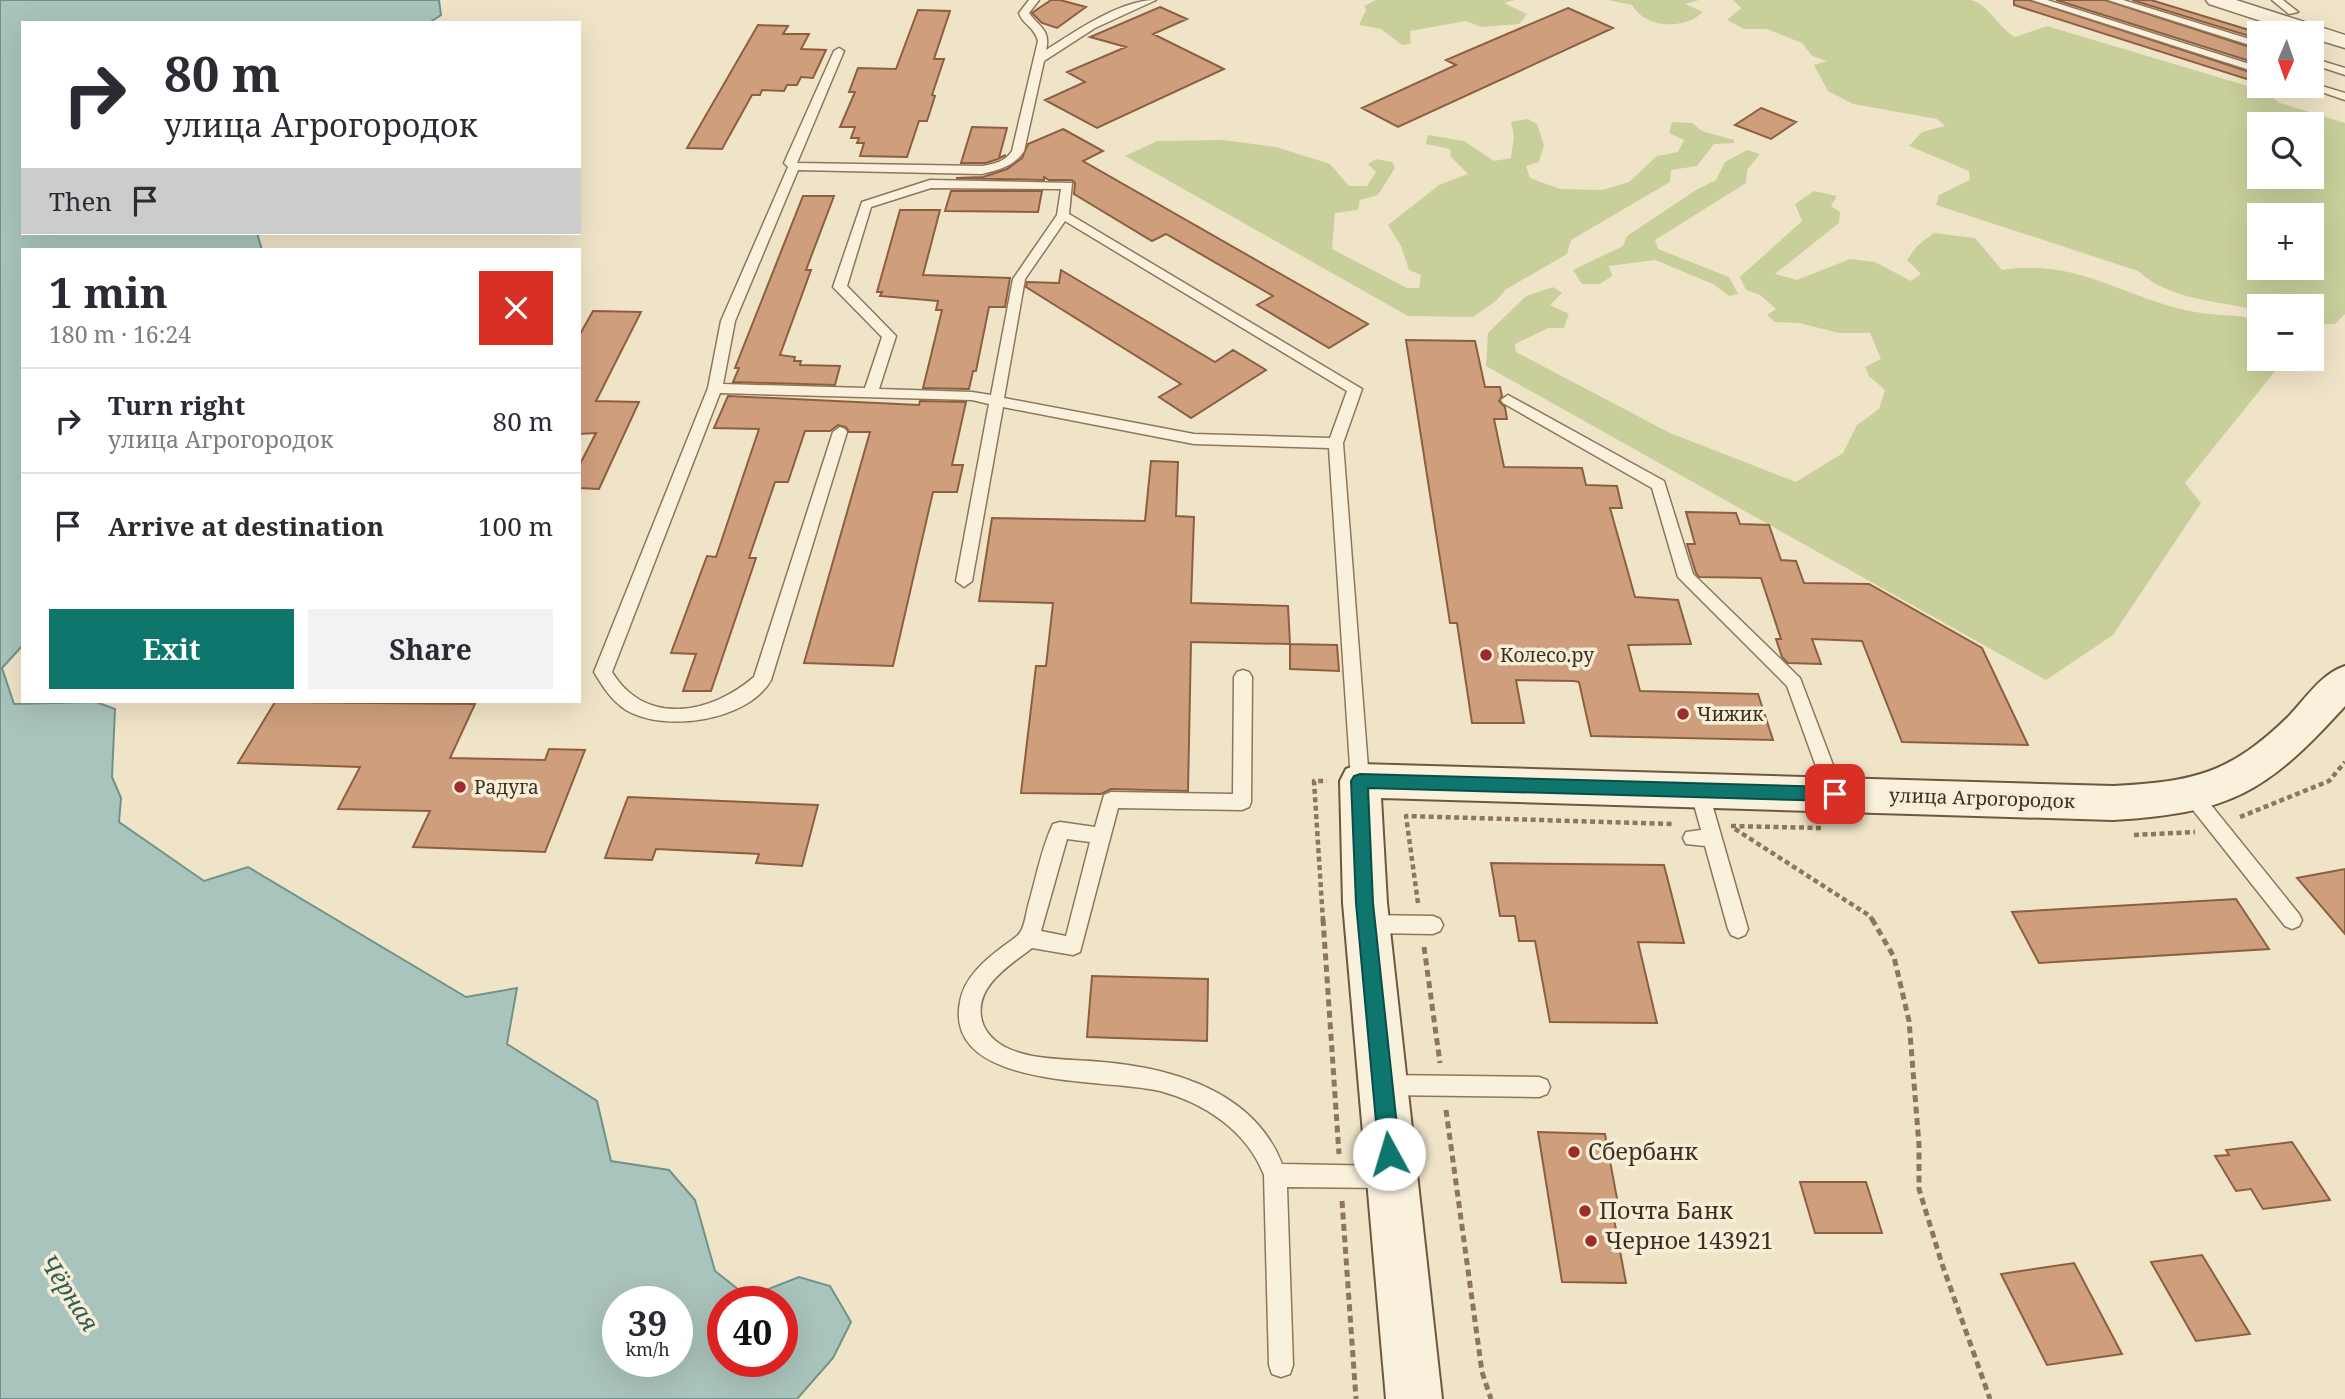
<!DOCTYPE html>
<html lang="en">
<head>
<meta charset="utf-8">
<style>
	:root { --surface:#fff; --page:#f2f2f3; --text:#2b2b33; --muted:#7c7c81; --line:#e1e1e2; --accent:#0f766e }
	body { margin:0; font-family:"Noto Serif",serif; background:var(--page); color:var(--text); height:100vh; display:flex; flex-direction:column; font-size:26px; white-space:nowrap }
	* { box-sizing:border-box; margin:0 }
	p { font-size:23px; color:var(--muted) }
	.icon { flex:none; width:38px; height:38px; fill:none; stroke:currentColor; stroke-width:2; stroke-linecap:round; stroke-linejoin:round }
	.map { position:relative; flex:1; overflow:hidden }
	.drawer { position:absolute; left:21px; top:248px; width:560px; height:455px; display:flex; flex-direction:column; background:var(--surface); border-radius:0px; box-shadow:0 7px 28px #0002 }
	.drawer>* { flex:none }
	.hud { position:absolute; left:21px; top:21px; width:560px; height:214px; border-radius:0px; box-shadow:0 7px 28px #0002; background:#fff; color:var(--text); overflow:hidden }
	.needle { width:46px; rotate:182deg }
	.fabs { position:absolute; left:2247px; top:21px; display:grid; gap:14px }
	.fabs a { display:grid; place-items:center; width:77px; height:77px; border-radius:0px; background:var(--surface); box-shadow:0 7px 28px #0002; font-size:35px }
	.speed { position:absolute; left:602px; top:1286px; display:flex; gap:14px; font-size:35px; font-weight:700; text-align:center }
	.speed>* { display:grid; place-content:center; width:91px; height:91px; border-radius:50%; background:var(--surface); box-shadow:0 7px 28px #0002; line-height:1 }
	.speed small { font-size:18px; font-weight:400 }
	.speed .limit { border:10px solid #d22; background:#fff; color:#111 }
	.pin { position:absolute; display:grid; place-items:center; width:60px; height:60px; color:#fff; margin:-30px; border-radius:14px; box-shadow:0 4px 10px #0006 }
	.me { position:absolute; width:77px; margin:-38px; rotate:354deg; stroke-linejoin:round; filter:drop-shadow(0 0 5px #0008) }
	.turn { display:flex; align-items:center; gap:24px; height:147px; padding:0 28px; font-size:32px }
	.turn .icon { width:91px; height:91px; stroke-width:2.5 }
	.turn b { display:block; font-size:49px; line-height:60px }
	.then { display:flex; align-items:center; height:66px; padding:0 28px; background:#0003; gap:14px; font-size:26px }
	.round { display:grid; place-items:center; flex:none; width:74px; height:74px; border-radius:0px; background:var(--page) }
	.head { display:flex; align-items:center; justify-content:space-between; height:119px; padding:0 28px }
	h1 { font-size:42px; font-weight:700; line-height:52px }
	.primary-button { display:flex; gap:14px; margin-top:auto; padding:14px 28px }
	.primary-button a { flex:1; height:80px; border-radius:0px; background:var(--accent); color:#fff; font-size:28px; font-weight:700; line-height:80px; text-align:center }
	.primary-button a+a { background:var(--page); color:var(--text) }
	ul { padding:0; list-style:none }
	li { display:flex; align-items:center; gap:21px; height:105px; padding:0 28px; border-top:2px solid var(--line) }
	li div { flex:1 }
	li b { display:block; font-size:26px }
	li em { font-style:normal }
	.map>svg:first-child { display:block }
</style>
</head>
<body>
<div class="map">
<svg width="2345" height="1399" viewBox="0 0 2345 1399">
	<rect width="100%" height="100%" fill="#f0e4c8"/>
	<path fill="#c9cf9b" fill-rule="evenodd" d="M1376,0H1515L1504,3L1527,14L1519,24L1481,27L1466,21L1410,31L1411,44L1402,45L1381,29L1359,25L1366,10L1364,6Z
		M1608,0H1699L1685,4L1703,12C1685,30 1645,29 1632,5Z
		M1733,0H1971C1991,6 1998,28 2015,37L2047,26L2261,90L2280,103L2345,123V314L2335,324L2312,325V306H2259V311C2218,300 2171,301 2138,271L1936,205L1939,195L1970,180L1969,171L1909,146L1922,132L1945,126L1937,119L1853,104L1828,91L1814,65L1827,61L1812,56L1802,43L1767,29H1744L1727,20L1741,8ZM2312,124V177H2259V124ZM2312,215V268H2259V215Z
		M1528,119L1537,124L1544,145L1539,162L1526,166L1530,178L1560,189L1602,190L1629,182L1657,156L1678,152L1684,140L1669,133L1672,122L1692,123L1702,131L1734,140V143L1714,144L1697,166L1671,170L1670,182L1571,240L1567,254L1505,290L1497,300L1473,317L1408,316L1125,156L1157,141L1223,140L1276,147L1330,164L1349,186H1367L1376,172L1368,164L1376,159L1392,162L1395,168L1378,195L1360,200L1358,210L1335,213L1332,249L1407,288H1419L1421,275L1409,270L1401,246L1388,225L1439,185L1468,174L1451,157L1450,149L1426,144L1428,135L1464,141L1494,161L1511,158L1514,136L1511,122Z
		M1747,150L1760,154L1747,170L1746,183L1655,240L1658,249L1729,277L1738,294L1729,296L1713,284L1655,260L1609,266L1612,276L1600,284H1582L1573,270L1623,246L1627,236L1696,190L1716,180L1725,162Z
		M1814,191L1837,196L1831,206L1840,212L1839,223L1775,274L1797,280L1850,259L1875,262L1911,281L1921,274L1907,260L1917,246L1934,233L1975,238L2002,270C2077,258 2122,297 2190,311C2213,316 2236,314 2259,320V359H2285L2185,483L2201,503L2113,635L2046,680L1486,366L1488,333L1526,296L1553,287L1562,293L1550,305L1569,314L1564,328H1548L1515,344L1516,352L1670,433L1796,482L1843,453L1857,425L1879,409L1885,390L1869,376L1865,367L1881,359L1870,333H1839L1799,323L1775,322L1767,315L1776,309L1760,295L1746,290L1740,277L1802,221L1795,204Z"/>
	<path fill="#a9c4bc" stroke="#6f938a" stroke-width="2" fill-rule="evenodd" d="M0,0H439L441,15L429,23H23V233H257L262,250H23V645L2,668L14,704L96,702L115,709L112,777L121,798L119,822L204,881L248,867L466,997L517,988L507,1044L597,1101L611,1161L669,1170L695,1200L715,1271L748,1297L799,1277L830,1286L851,1322L833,1358L797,1399H0ZM677,1302V1362H618V1302ZM782,1302V1362H723V1302Z"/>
	<path fill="#cf9f7d" stroke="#8d5f41" stroke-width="2" d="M1051,0H1060L1086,7L1057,28L1042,23L1032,13Z
		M2014,0H2029L2259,75V83L2014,5Z
		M2056,0H2105L2259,50V64Z
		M2132,0H2151L2259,33V39Z
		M1160,7L1187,19L1153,34L1224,69L1097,128L1045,100L1085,82L1067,72L1126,47L1090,37Z
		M1568,8L1613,28L1398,127L1362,108L1456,65L1446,60Z
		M918,10L950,11L934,59H944L932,95L935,96L927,121H919L907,157L860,156L864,143H857L859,138H851L855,127H840L855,92H849L858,68L896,69Z
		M758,25L788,26L783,34H809L801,49L826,50L813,78L801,77L797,85H787L784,91L762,90L760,95H752L722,149L687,148Z
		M1761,108L1796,122L1771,139L1735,125Z
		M972,127L1007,128L999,158L1006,155L998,159L986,163H961Z
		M1063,129L1103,151L1083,161L1368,324L1329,348L1257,305L1273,296L1166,234L1152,241L1074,194L1075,183L1072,180H1049L1044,177V180L956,178L983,177L1007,169L1022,158L1028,144Z
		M951,191H1042L1038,212L945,211Z
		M803,196H834L806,270H811L780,355L795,357L794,361H801L800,365L840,366L835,385L733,382L739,368H735Z
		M900,210H940L923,275L1010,278L1005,307H989L976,371H973L969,389L923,388L942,310H936L938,301L880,296L882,292H877Z
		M1061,270L1215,362L1233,350L1266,370L1191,418L1159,397L1181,384L1026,287L1027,282L1059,283Z
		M593,311L641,312L596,401L639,402L599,489L579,488V466L596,433L579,434V336Z
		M1406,340L1475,341L1485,387H1500L1502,396L1499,401L1505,407L1507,419H1494L1504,467L1582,468L1586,485L1617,486L1622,508H1610L1635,597L1678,600L1691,644L1628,645L1640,691L1758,694L1773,740L1591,736L1579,682L1574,681L1516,680L1524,723H1472L1457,623H1450Z
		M728,396L919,405L920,401L966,402L952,465H963L957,492H933L893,666L804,663L870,432H849L846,427L838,425L830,431H805L788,482H775L749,558H756L711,691H683L696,654L671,653L707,556L716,557L759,429L714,428Z
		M1151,461L1178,462L1176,516L1194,517L1191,603L1288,606L1290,644L1191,642L1188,791L1111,789L1101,794L1021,793L1036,666H1046L1053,603L979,601L992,518L1145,521Z
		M1686,512L1736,513L1740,524L1769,525L1781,560L1796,561L1804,583L1869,584L1982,648L2028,745L1902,742L1862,641L1812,639L1821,664L1788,663L1782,657L1776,639H1781L1761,578L1699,577L1696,573L1687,544H1695Z
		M1290,644L1337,645L1339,671L1290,669Z
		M275,702L475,704L450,758L545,760L549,749L585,750L545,852L413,847L430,811L338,809L360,767L238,763Z
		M628,797L818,805L802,866L756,863L759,854L656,849L652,860L605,858Z
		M1491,863L1664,865L1684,943L1638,942L1657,1023L1550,1022L1535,941H1519L1515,916H1500Z
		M2345,869V934L2297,878Z
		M2236,899L2269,949L2039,963L2012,912Z
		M1092,976L1208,979L1207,1041L1087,1037Z
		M1538,1132L1605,1134L1621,1220L1614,1219L1626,1283L1562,1282Z
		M2292,1142L2330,1200L2263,1209L2251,1189L2236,1191L2215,1156L2229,1155L2226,1150Z
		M1800,1182H1866L1882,1233H1815Z
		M2202,1255L2250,1334L2196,1341L2151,1262Z
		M2074,1263L2122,1354L2047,1365L2001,1274Z"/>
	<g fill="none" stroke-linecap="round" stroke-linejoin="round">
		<g stroke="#8d765c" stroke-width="3">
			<path id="lane" d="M1029,0H1039L1029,13C1039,27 1051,30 1046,50C1076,31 1120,0 1156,0L1095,28L1044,61L1024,151C1013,167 1000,169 982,174L798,170L735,321L723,384L865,388L882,337L833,287L862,202L930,180L1072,183L1069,214L1362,389L1343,443L1369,781L1367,786L1360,789L1353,786L1351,781L1329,448L1194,444L1003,407L972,581L964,587L956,581L989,404L972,400L720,393L612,672C646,727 711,714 754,677L833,432L840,427L845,429L847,432L771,680C748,721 664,733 626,710C611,700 603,687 594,672L708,388L721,321L788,167L784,163L834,51L839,48L844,51L797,163L982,166C994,164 1005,162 1012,151L1038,41C1034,26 1023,25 1019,13ZM931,188L1061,189L1057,215L1013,279L991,395L972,392L879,389L896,336L847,286L871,207ZM1065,221L1347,391L1330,438L1194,434L1004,398L1025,279Z
				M2032,0H2047L2259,67V73Z
				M2108,0H2123L2259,42V48Z
				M2272,0H2283L2298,12L2289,14Z
				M2312,58L2345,68V75L2312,64Z
				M2312,83L2345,93V100L2304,86H2312Z
				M1508,395L1664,481L1693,574L1800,678L1844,794L1842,799L1835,802L1828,799L1826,794L1787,686L1678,577L1652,488L1503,403L1501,400Z
				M1243,670L1249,672L1252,677L1251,802L1249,807L1242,810L1118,808L1080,952L1073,955L1032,948C1009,966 973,987 982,1021C985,1033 996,1043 1007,1048C1034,1061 1072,1059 1102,1062C1172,1068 1254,1091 1282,1164L1388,1166L1396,1169L1399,1177L1396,1185L1388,1188L1287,1187L1293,1365L1290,1374L1281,1377L1272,1374L1269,1365L1264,1175C1247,1131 1205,1103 1160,1091C1109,1078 943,1091 960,1002C964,977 986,959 1005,945C1010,941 1018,937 1021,931C1025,924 1026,914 1028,906C1036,879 1041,849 1053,824L1060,822L1095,827L1104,795L1111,792L1233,794L1234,677L1237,672ZM1067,839L1090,842L1066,936L1041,931Z
				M1699,782L1706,785L1708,790L1748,929L1745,935L1738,938L1731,935L1728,929L1705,846L1686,844L1683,838L1686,832L1701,830L1690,790L1692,785Z
				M2192,787L2199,790L2299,914L2302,920L2299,926L2292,929L2285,926L2185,800L2183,795L2185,790Z
				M1367,915L1433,916L1440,919L1443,925L1440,931L1433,934L1367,933L1360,930L1357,924L1360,918Z
				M1385,1075L1539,1077L1547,1080L1550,1087L1547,1094L1539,1097L1385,1095L1377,1092L1374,1085L1377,1078Z"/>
		</g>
		<g stroke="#8d765c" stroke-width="3">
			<path id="street" d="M2206,0H2236L2345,35V48L2312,38V33H2298L2209,4Z"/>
		</g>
		<g stroke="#6f573f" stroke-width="4">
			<path id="secondary" d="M2345,666V706C2267,792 2231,813 2113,820L1381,798L1387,903L1442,1399H1386L1343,903L1340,781L1346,769L1360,764L2113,786C2193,782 2230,774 2289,716C2306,698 2321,674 2345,666Z"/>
		</g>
		<path stroke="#8d765c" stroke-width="4.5" stroke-dasharray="5 3.5" stroke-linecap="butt" d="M2240,817L2329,781L2345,762
			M1731,826L1821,828
			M1735,829L1870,916L1873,921
			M2134,835L2195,832
			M1418,903L1406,816L1674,824
			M1323,921L1314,781H1327"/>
		<path stroke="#8d765c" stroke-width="5" stroke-dasharray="7 4.5" stroke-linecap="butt" d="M1323,919L1339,1154
			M1872,919L1894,957L1909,1021L1919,1145V1189L1942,1264L1990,1399
			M1424,947L1440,1063
			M1446,1110L1482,1372L1491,1399
			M1342,1201L1356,1399"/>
		<use href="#lane" fill="#faf1dc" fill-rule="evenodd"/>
		<use href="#street" fill="#faf1dc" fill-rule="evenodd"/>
		<use href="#secondary" fill="#faf1dc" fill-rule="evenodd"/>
	</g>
	<path fill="#0f766e" stroke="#0a4d48" stroke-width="2" d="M1360,774L1835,787L1841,789L1843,794L1841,799L1835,801L1368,788L1373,903L1400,1154L1397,1162L1389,1165L1382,1162L1379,1154L1356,903L1351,781L1354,776Z"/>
	<g fill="#9e2a2b" stroke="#f7eed8" stroke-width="2.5">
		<circle cx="1486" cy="655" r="7"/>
		<circle cx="1683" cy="714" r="7"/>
		<circle cx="460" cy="787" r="7"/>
		<circle cx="1574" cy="1152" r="7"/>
		<circle cx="1585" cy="1211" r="7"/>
		<circle cx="1591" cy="1241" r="7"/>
	</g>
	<g text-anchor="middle" stroke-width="7" stroke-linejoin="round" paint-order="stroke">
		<g font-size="19" fill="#3d2e20" stroke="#f7eed8" text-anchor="start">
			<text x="1500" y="662">Колесо.ру</text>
			<text x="1697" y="721">Чижик</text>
			<text x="474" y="794">Радуга</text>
		</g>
		<g font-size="19" fill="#3d2e20" stroke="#f7eed8">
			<text transform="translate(1982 798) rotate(2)" y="7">улица Агрогородок</text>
		</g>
		<g font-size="23" fill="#3d2e20" stroke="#f7eed8" text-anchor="start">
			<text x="1588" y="1160">Сбербанк</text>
			<text x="1599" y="1219">Почта Банк</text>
			<text x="1605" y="1249">Черное 143921</text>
		</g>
		<g font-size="24" font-style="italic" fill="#2f5d5a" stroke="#f7eed8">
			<text transform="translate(69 1293) rotate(57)" y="8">Чёрная</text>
		</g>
	</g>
</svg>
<div class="fabs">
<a><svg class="needle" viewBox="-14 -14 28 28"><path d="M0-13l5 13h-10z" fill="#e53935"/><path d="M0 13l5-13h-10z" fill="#7c7c81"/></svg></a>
<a><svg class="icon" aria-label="search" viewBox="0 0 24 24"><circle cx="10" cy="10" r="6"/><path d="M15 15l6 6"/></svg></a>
<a>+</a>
<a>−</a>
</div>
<div class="speed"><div>39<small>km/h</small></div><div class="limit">40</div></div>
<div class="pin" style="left:1835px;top:794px;background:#d93025"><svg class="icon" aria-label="arrive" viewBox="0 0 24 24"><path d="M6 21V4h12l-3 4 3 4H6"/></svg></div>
<svg class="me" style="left:1389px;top:1154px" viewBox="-20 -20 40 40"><circle r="19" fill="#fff"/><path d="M0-13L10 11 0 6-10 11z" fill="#0f766e"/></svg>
<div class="hud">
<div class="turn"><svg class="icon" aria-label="right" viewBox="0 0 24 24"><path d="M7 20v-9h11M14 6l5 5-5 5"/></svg><div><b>80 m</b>улица Агрогородок</div></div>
<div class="then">Then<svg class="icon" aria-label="arrive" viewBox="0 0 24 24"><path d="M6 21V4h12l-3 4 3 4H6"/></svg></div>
</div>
<section class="drawer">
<div class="head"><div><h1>1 min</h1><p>180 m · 16:24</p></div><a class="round" style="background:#d93025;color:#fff"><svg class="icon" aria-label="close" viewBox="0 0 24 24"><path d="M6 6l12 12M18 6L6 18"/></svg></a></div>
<ul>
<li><svg class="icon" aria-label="right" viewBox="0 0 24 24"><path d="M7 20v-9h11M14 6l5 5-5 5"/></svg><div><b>Turn right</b><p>улица Агрогородок</p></div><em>80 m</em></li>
<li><svg class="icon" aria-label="arrive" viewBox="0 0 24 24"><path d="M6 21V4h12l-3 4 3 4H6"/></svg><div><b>Arrive at destination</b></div><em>100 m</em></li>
</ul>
<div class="primary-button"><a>Exit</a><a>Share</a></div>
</section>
</div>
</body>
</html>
